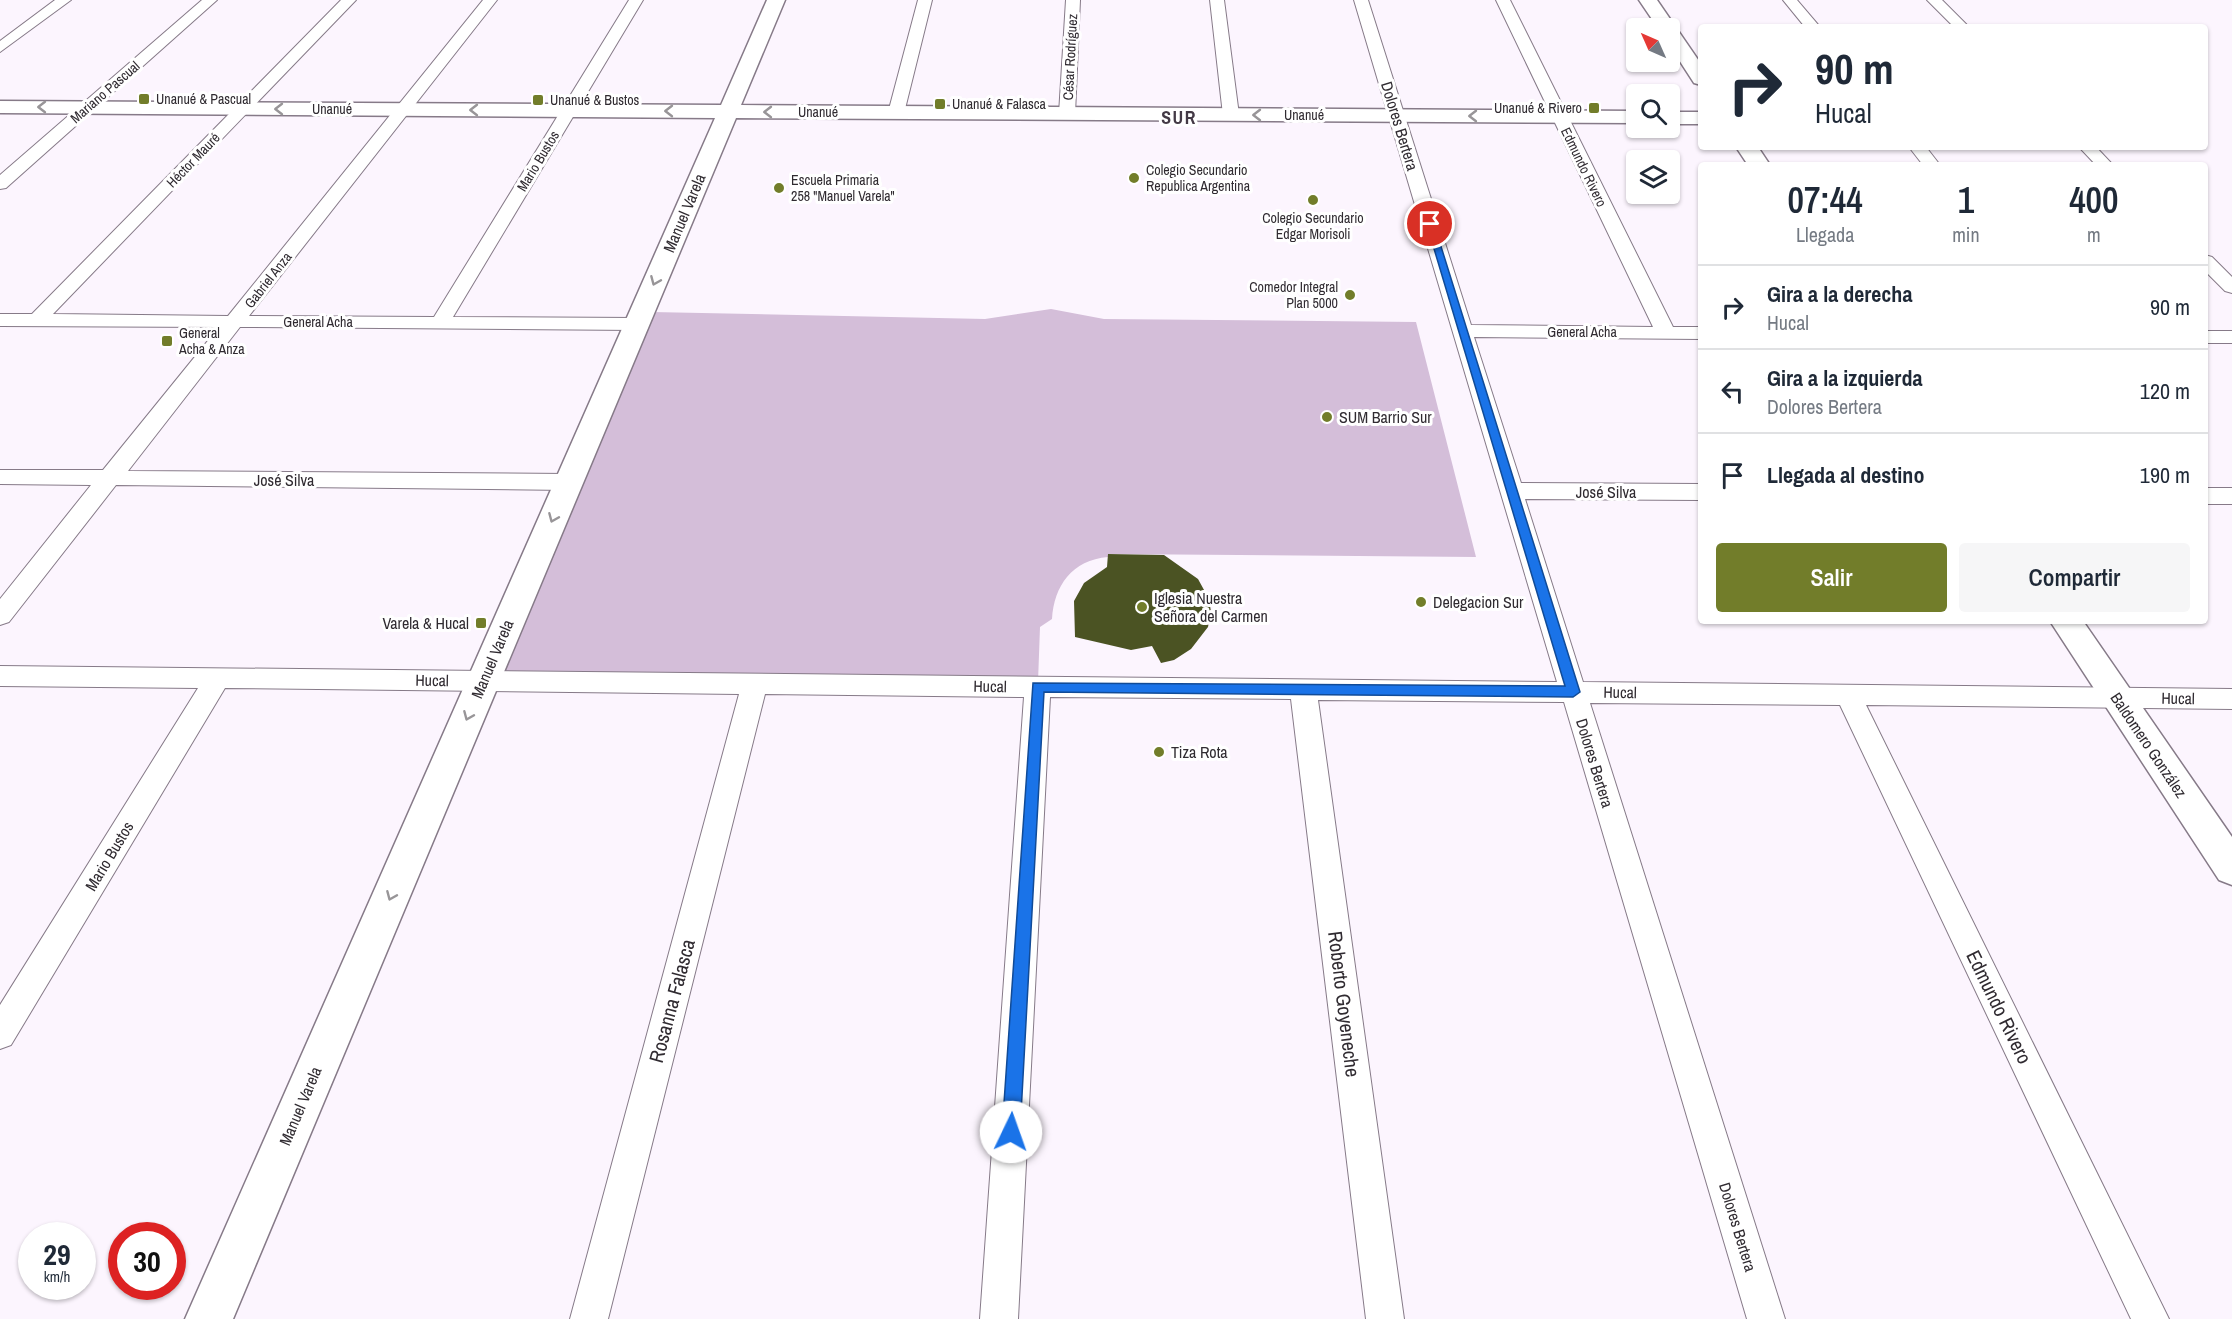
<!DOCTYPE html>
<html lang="es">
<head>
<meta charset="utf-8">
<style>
	:root { --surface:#fff; --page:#f6f6f7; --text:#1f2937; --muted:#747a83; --line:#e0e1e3; --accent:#727d2a }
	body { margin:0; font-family:"Archivo Narrow",sans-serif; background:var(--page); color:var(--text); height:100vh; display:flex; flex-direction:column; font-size:22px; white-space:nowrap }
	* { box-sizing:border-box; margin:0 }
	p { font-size:20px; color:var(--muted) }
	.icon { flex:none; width:33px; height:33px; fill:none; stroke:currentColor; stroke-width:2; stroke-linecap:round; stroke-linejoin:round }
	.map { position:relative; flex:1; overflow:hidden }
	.details { position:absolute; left:1698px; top:162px; width:510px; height:462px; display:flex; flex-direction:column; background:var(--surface); border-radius:6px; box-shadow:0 2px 4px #0004 }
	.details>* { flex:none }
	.guide { position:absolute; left:1698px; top:24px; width:510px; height:126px; border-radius:6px; box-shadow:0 2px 4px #0004; background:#fff; color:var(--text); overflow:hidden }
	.needle { width:39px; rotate:315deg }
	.buttons { position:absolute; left:1626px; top:18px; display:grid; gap:12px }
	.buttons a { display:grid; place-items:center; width:54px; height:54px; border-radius:6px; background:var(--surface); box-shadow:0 2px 4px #0004; font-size:30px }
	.speed { position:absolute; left:18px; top:1222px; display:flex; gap:12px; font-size:30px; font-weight:700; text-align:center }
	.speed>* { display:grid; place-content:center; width:78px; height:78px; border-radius:50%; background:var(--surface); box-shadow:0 2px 4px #0004; line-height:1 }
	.speed small { font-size:15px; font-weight:400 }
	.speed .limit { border:9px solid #d22; background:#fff; color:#111 }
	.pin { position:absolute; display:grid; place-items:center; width:51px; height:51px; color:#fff; margin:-26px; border:3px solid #fff; border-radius:50%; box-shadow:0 2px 6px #0007 }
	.me { position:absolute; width:66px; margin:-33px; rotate:3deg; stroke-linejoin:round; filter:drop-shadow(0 0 4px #0008) }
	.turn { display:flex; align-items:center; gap:21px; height:126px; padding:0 18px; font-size:27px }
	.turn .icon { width:78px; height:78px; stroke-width:2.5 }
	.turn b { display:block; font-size:42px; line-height:51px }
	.eta { display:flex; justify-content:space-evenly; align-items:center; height:102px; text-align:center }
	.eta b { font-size:36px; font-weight:600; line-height:42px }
	.cta { display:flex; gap:12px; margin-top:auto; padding:12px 18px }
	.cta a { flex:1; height:69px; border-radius:6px; background:var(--accent); color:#fff; font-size:24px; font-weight:600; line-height:69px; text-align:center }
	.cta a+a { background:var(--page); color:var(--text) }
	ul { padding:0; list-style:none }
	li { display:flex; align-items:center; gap:18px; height:84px; padding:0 18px; border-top:2px solid var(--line) }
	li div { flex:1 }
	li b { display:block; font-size:22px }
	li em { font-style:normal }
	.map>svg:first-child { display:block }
</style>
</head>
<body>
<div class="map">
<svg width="2232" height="1319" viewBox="0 0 2232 1319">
	<rect width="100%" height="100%" fill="#fcf5fe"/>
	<path fill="#d4bed9" d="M1051,309L1104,319L1416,322L1476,557L1108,554V557C1072,560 1054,586 1052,619L1040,627L1038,682L494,678L652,312L985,319Z"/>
	<path fill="#4b5323" d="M1108,554L1164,555L1198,579L1209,599L1211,612L1208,627L1191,649L1174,660L1161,663L1152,646L1131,650L1075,637L1074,601L1084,583L1107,567Z"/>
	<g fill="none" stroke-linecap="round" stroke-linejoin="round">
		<g stroke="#867a88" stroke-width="2">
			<path id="minor" d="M55,0H71L0,52V41Z
				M202,0H217L6,188L0,189V175Z
				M341,0H356L53,314L228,316L483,0H497L249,316L434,317L629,0H643L453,317L636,318L646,324L636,330L240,327L128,471L568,474L576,477L579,482L576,487L568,490L116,485L9,622L0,625V599L91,485L0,484V470H103L219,327L0,326V314H32Z
				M918,0H932L904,113L896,118L888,113Z
				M1066,0H1080L1075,114L1067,119L1059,114Z
				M1210,0H1224L1239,115L1231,120L1223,115Z
				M1354,0H1368L1471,325L1653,327L1496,0H1510L1673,327H1701V339L1474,337L1521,483L1701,484V500L1525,499L1583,682L2232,689V709L1866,705L2169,1319H2131L1840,705L1590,703L1785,1319H1747L1564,702L1318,700L1404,1319H1366L1291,699L1050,697L1018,1319H980L1024,697L765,694L608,1319H570L739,694L225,688L11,1045L0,1049V1005L198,688L0,686V666L1557,682Z
				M1783,0H1797L1820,27H1805Z
				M1927,0H1942L1969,27H1954Z
				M1909,147H1926L1940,165H1923Z
				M2079,147H2096L2113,165H2096Z
				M2205,255L2212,257L2232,277V293L2225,291L2205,271Z
				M2205,331H2232V343H2205Z
				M2205,488H2232V504H2205Z"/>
		</g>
		<g stroke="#867a88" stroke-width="3">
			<path id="tertiary" d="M767,0H785L741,105L1636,111V123L736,118L233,1319H185L715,118L0,113V101L721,105Z
				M1639,0H1657L1701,64V85L1694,83L1670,46V28H1658Z
				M1670,112H1701V124H1670Z
				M1736,147H1758L1770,165H1748Z
				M2050,621H2083L2232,837V885L2219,880Z"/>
		</g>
		<use href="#minor" fill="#fff" fill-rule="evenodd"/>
		<use href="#tertiary" fill="#fff" fill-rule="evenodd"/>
	</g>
	<defs><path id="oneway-chevron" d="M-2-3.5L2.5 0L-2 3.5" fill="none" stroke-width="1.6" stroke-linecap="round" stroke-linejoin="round" transform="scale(1.5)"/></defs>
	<g stroke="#989598">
		<use href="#oneway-chevron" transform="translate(42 107) rotate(-180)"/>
		<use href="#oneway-chevron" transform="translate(279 109) rotate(-180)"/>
		<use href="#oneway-chevron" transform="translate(474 110) rotate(-180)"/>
		<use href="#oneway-chevron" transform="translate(669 111) rotate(-180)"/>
		<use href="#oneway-chevron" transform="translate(768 112) rotate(-180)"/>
		<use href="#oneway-chevron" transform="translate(1257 115) rotate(-180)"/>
		<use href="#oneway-chevron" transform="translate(1473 116) rotate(-180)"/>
		<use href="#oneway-chevron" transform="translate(655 281) rotate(113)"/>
		<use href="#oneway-chevron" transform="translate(553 518) rotate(113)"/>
		<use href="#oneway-chevron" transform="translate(468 716) rotate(113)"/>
		<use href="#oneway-chevron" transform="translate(391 896) rotate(113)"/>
	</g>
	<path fill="#1a73e8" stroke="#114b97" stroke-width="1.5" d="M1426,222L1434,224L1580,692L1573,697L1044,692L1020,1132L1017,1138L1011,1141L1004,1138L1002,1132L1033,683L1565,686Z"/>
	<g fill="#727d2a" stroke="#fff" stroke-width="2">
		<rect x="138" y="93" width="12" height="12" rx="3"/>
		<rect x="532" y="94" width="12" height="12" rx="3"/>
		<rect x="934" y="98" width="12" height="12" rx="3"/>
		<rect x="1588" y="102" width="12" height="12" rx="3"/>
		<circle cx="1134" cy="178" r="6"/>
		<circle cx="779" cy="188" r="6"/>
		<circle cx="1313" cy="200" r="6"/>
		<circle cx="1350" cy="295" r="6"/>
		<rect x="161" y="335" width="12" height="12" rx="3"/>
		<circle cx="1327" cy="417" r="6"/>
		<circle cx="1421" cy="602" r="6"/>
		<circle cx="1142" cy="607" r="6"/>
		<rect x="475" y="617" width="12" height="12" rx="3"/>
		<circle cx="1159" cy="752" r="6"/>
	</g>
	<g text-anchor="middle" stroke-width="6" stroke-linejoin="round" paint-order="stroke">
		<g font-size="14" fill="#302b31" stroke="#fff">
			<text transform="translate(1070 57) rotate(-87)" y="5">César Rodríguez</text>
			<text transform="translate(105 92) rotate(-41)" y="5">Mariano Pascual</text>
			<text x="332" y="114">Unanué</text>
			<text x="818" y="117">Unanué</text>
			<text x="1304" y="120">Unanué</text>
			<text transform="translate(193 160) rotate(-46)" y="5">Héctor Mauré</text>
			<text transform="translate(538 161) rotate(-59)" y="5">Mario Bustos</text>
			<text transform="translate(1584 167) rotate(64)" y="5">Edmundo Rivero</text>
			<text transform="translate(268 280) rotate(-52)" y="5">Gabriel Anza</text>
			<text x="318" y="327">General Acha</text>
			<text x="1582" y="337">General Acha</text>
		</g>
		<g font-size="14" fill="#302b31" stroke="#fff" text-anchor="start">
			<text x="156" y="104">Unanué &amp; Pascual</text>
			<text x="550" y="105">Unanué &amp; Bustos</text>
			<text x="952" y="109">Unanué &amp; Falasca</text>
			<text x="1582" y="113" text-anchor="end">Unanué &amp; Rivero</text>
			<text x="1146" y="175">Colegio Secundario<tspan x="1146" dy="16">Republica Argentina</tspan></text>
			<text x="791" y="185">Escuela Primaria<tspan x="791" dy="16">258 "Manuel Varela"</tspan></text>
			<text x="1313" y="223" text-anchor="middle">Colegio Secundario<tspan x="1313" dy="16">Edgar Morisoli</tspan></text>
			<text x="1338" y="292" text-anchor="end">Comedor Integral<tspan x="1338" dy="16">Plan 5000</tspan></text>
			<text x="179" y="338">General<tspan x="179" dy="16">Acha &amp; Anza</tspan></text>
		</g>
		<g font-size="16" fill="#302b31" stroke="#fff">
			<text transform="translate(1400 126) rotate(73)" y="6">Dolores Bertera</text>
			<text transform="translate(684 213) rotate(-67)" y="6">Manuel Varela</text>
			<text x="284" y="486">José Silva</text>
			<text x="1606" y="498">José Silva</text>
			<text transform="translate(492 659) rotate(-67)" y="6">Manuel Varela</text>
			<text transform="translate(432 680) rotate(1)" y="6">Hucal</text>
			<text transform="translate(990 686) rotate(1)" y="6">Hucal</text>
			<text transform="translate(1620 692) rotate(1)" y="6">Hucal</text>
			<text transform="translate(2178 698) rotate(1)" y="6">Hucal</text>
			<text transform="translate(2149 745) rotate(56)" y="6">Baldomero González</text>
			<text transform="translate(1595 763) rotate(73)" y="6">Dolores Bertera</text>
			<text transform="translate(109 856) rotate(-59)" y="6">Mario Bustos</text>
			<text transform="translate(300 1106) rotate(-67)" y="6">Manuel Varela</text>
			<text transform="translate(1738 1227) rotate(73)" y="6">Dolores Bertera</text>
		</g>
		<g font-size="16" fill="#302b31" stroke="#fff" text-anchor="start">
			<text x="1339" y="423">SUM Barrio Sur</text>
			<text x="1154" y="604">Iglesia Nuestra<tspan x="1154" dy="18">Señora del Carmen</tspan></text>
			<text x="1433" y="608">Delegacion Sur</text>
			<text x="469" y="629" text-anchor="end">Varela &amp; Hucal</text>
			<text x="1171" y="758">Tiza Rota</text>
		</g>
		<g font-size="18" font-weight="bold" letter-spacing="1.5" fill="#433945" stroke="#fff">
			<text x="1179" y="124">SUR</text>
		</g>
		<g font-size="20" fill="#302b31" stroke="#fff">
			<text transform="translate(672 1001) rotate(-75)" y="7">Rosanna Falasca</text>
			<text transform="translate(1344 1004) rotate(83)" y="7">Roberto Goyeneche</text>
			<text transform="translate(1999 1007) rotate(64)" y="7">Edmundo Rivero</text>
		</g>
	</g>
</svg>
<div class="buttons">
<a><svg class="needle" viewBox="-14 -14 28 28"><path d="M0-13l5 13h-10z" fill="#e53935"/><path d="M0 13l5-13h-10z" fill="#747a83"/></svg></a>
<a><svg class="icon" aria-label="search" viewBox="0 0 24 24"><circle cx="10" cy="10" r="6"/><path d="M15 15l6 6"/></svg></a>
<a><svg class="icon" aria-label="layers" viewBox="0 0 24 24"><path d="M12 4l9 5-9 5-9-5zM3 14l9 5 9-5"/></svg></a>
</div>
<div class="speed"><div>29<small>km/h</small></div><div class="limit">30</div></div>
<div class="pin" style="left:1430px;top:224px;background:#d93025"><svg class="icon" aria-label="arrive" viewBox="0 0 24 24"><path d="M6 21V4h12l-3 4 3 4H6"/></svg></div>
<svg class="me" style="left:1011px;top:1132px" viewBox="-20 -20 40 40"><circle r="19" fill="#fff"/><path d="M0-13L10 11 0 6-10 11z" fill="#1a73e8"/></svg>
<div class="guide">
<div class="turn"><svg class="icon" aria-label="right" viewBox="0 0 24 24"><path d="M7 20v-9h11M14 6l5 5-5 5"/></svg><div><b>90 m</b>Hucal</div></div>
</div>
<section class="details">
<div class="eta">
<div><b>07:44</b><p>Llegada</p></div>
<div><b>1</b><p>min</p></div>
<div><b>400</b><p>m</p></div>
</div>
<ul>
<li><svg class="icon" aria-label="right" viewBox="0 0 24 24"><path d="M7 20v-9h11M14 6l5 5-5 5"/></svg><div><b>Gira a la derecha</b><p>Hucal</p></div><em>90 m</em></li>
<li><svg class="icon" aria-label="left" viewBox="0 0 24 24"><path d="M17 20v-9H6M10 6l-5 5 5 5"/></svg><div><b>Gira a la izquierda</b><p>Dolores Bertera</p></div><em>120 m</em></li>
<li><svg class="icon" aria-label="arrive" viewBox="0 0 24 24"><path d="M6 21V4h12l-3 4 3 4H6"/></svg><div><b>Llegada al destino</b></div><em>190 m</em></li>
</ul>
<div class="cta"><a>Salir</a><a>Compartir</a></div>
</section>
</div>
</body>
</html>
